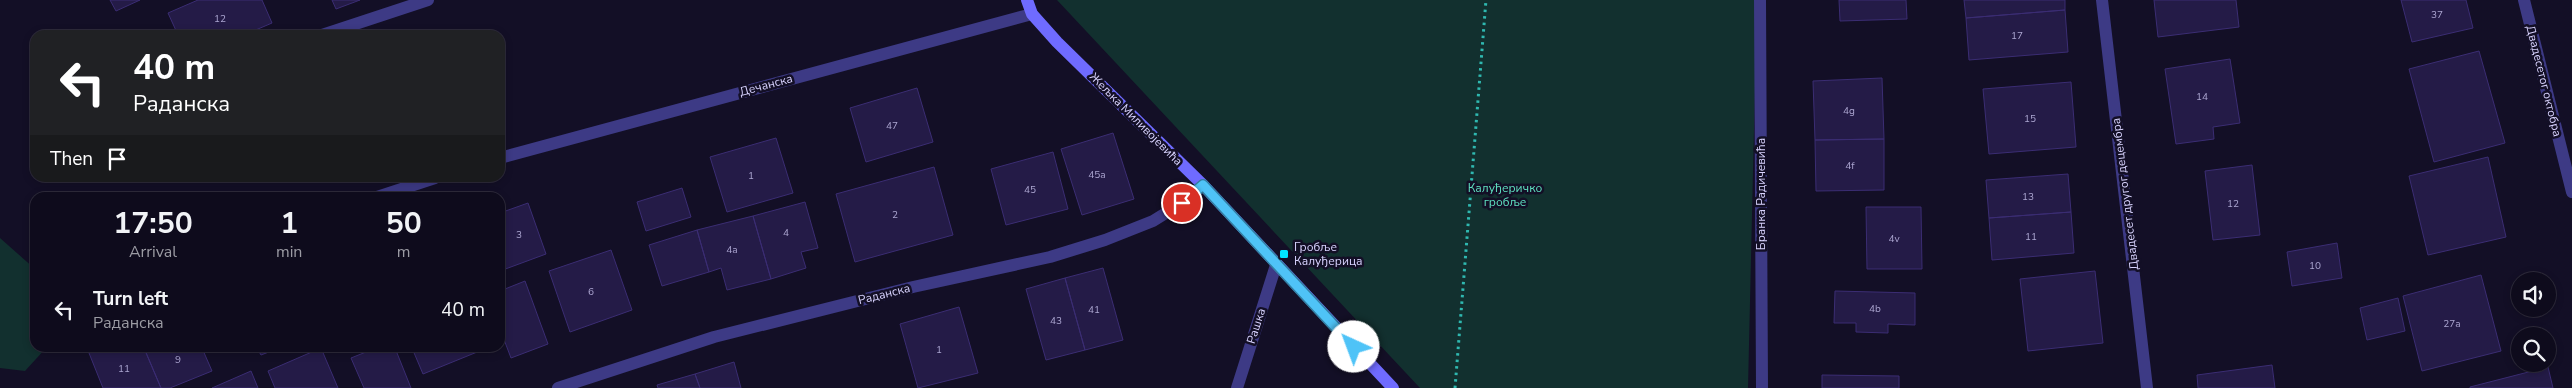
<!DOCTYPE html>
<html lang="en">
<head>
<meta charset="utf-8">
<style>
	:root { --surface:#0e0b1c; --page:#171425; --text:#f1f3f6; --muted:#9b9ba3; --line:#2e2b3b }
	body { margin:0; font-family:"Nunito Sans",sans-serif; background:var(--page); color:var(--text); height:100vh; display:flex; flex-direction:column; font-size:19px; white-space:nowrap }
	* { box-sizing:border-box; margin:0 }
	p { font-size:16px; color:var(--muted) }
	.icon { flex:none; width:28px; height:28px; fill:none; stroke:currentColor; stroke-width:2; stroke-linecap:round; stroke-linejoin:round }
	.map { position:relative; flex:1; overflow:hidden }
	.panel { position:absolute; left:30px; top:192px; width:475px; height:160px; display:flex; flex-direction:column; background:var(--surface); border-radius:15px; box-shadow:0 2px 8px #0003,0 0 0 1px var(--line) }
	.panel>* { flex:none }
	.banner { position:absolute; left:30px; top:30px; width:475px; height:152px; border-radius:15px; box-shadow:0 2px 8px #0003,0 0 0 1px var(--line); background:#202124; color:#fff; overflow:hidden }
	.tools { position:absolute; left:2511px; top:272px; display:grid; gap:10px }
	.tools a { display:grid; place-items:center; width:45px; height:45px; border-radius:50%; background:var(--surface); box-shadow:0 2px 8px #0003,0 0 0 1px var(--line); font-size:25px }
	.pin { position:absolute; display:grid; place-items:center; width:42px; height:42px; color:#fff; margin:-21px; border:2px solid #fff; border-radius:50%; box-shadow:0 1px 5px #0007 }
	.me { position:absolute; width:55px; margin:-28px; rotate:317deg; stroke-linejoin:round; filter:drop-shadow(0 0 4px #0008) }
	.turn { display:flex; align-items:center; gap:18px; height:105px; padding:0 20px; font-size:22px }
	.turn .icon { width:65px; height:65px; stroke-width:2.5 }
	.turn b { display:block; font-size:35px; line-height:42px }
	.then { display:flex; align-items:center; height:48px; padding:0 20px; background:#0003; gap:10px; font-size:19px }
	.eta { display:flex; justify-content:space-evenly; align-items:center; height:85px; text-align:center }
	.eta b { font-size:30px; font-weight:700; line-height:35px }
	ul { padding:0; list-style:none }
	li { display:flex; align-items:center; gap:15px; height:65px; padding:0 20px }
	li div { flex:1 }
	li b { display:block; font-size:19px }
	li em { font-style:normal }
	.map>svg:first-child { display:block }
</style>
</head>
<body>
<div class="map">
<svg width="2572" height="388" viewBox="0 0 2572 388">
	<rect width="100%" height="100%" fill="#130f26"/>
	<path fill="#12302f" d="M1057,0H1757L1748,388H1420Z
		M0,238L35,269V348H46L25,371L0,368Z"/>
	<path fill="#241b47" stroke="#3b2d73" d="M110,0H140L116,11Z
		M198,0H262L272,23L244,35H178L168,13Z
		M332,0H360L336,9Z
		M1839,0H1906L1907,19L1840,21Z
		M1964,0H2065V10L1966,18Z
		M2154,0H2236L2239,27L2158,37Z
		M2401,0H2466L2473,28L2412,42Z
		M2065,10L2068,52L1969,60L1966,18Z
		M2479,51L2505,143L2434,162L2409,69Z
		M2230,59L2240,123L2213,127L2214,139L2176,144L2165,69Z
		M1882,78L1884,139L1815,140L1813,81Z
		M2071,82L2076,147L1989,154L1983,89Z
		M917,88L933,142L866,162L850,108Z
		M1113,133L1134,199L1082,215L1061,149Z
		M776,138L793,193L727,212L710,157Z
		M1884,139V190L1816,191L1815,140Z
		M1053,152L1068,209L1006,225L991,169Z
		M2488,157L2506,237L2428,255L2409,176Z
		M2252,165L2260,235L2213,240L2205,171Z
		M934,167L953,235L855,262L836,194Z
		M2068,174L2071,212L1989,218L1986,180Z
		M682,188L691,217L646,231L637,202Z
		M805,202L818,248L801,252L806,268L771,279L753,216Z
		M528,203L546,254L500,271V213Z
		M1866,207H1921L1922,269H1867Z
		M2071,212L2074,253L1992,260L1989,218Z
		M753,216L771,279L727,290L721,268L709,272L697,230Z
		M697,230L709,272L662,286L649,245Z
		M2337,243L2342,278L2292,286L2287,252Z
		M611,250L632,310L570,332L549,271Z
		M1103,268L1123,340L1085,350L1065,278Z
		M2095,271L2103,343L2028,351L2020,279Z
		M2481,275L2501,351L2422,371L2403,296Z
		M1065,278L1085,350L1046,360L1026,289Z
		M525,281L548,344L511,358L500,329V291Z
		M1835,291L1915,293V325L1888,324V333L1856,332V323H1834Z
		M2398,298L2405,331L2367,340L2360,308Z
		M959,307L978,373L918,388L900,324Z
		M87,348H144L161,388H103Z
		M144,348H202L212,371L170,388H161Z
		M257,348H279L261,355Z
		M321,348L338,388H275L268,371Z
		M376,348H395L411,388H364L351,358Z
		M412,348H487L423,374Z
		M734,362L741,388H700L695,374Z
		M2272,365L2275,388H2198L2197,375Z
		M2548,367L2553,388H2470V387Z
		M251,371L258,388H212Z
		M695,374L700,388H658L657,385Z
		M1822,375L1899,376V388H1822Z"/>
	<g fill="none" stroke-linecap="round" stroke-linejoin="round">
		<path stroke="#2fb8b0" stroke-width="3" stroke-dasharray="2.5 4" stroke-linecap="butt" d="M1455,388L1486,0"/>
		<path stroke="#3d3a85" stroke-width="12" d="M1760,0L1762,388
			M2102,0L2147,388
			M2524,0L2572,192
			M322,35L428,0
			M500,158L1032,14
			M374,198L435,178
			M558,388L714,337L913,287L1050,257L1105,240L1153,221L1182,203L1203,185
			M1237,388L1276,265"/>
		<path stroke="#6f6bff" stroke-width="12" d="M1027,0L1032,14L1057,42L1203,185L1393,388"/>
	</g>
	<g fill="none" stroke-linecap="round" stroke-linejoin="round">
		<g stroke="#337fa1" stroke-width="12">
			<path id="route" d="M1182,203L1203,185L1354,347"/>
		</g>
		<use href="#route" stroke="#4fc3f7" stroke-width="9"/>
	</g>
	<rect fill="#00e5ff" stroke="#130f26" stroke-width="2" x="1279" y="249" width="10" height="10" rx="2.5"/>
	<g text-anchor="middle" stroke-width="5" stroke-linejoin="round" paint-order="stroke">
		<g font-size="10" fill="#aca6d1">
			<text x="2437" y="18">37</text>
			<text x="220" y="22">12</text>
			<text x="2017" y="39">17</text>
			<text x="2202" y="100">14</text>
			<text x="1849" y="114">4g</text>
			<text x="2030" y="122">15</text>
			<text x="892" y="129">47</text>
			<text x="1850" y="169">4f</text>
			<text x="1097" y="178">45a</text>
			<text x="751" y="179">1</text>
			<text x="1030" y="193">45</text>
			<text x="2028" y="200">13</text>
			<text x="2233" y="207">12</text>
			<text x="895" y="218">2</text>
			<text x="786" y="236">4</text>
			<text x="519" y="238">3</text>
			<text x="2031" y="240">11</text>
			<text x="1894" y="242">4v</text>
			<text x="732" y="253">4a</text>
			<text x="2315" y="269">10</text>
			<text x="591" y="295">6</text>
			<text x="1875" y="312">4b</text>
			<text x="1094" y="313">41</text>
			<text x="1056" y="324">43</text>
			<text x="2452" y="327">27a</text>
			<text x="939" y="353">1</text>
			<text x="178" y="363">9</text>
			<text x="124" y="372">11</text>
		</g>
		<g font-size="12" fill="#d9d4ff" stroke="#130f26">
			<text transform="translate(2544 81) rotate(76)" y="4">Двадесетог октобра</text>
			<text transform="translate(766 85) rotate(-15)" y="4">Дечанска</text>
			<text transform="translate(1136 119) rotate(45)" y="4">Жељка Миливојевића</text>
			<text transform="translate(1761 194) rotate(-90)" y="4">Бранка Радичевића</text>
			<text transform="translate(2125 194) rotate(-97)" y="4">Двадесет другог децембра</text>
			<text transform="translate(884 294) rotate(-14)" y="4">Раданска</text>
			<text transform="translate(1256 326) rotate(-72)" y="4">Рашка</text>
		</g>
		<g font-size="12" fill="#5fe0c0" stroke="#130f26">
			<text x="1505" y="192">Калуђеричко<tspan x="1505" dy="14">гробље</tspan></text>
		</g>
		<g font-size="12" fill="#d9d4ff" stroke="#130f26" text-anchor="start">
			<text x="1294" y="251">Гробље<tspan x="1294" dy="14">Калуђерица</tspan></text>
		</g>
	</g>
</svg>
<div class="tools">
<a><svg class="icon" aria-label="sound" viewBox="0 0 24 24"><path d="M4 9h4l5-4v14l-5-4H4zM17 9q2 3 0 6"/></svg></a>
<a><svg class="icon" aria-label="search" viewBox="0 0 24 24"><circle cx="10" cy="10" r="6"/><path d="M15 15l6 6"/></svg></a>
</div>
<div class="pin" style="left:1182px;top:203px;background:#d93025"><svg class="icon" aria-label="arrive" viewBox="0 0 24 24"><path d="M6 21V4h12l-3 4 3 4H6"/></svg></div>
<svg class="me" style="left:1354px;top:347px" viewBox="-20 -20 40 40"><circle r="19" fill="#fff"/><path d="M0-13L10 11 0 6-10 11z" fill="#4fc3f7"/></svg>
<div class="banner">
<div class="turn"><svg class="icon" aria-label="left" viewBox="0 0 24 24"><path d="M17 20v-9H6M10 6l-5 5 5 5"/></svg><div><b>40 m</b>Раданска</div></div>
<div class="then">Then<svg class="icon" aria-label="arrive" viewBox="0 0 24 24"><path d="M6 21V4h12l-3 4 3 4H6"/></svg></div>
</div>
<section class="panel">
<div class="eta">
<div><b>17:50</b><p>Arrival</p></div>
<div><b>1</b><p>min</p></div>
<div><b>50</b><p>m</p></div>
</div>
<ul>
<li><svg class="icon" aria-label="left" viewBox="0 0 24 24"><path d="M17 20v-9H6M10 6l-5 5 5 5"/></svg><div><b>Turn left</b><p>Раданска</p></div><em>40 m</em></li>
</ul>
</section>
</div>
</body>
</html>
